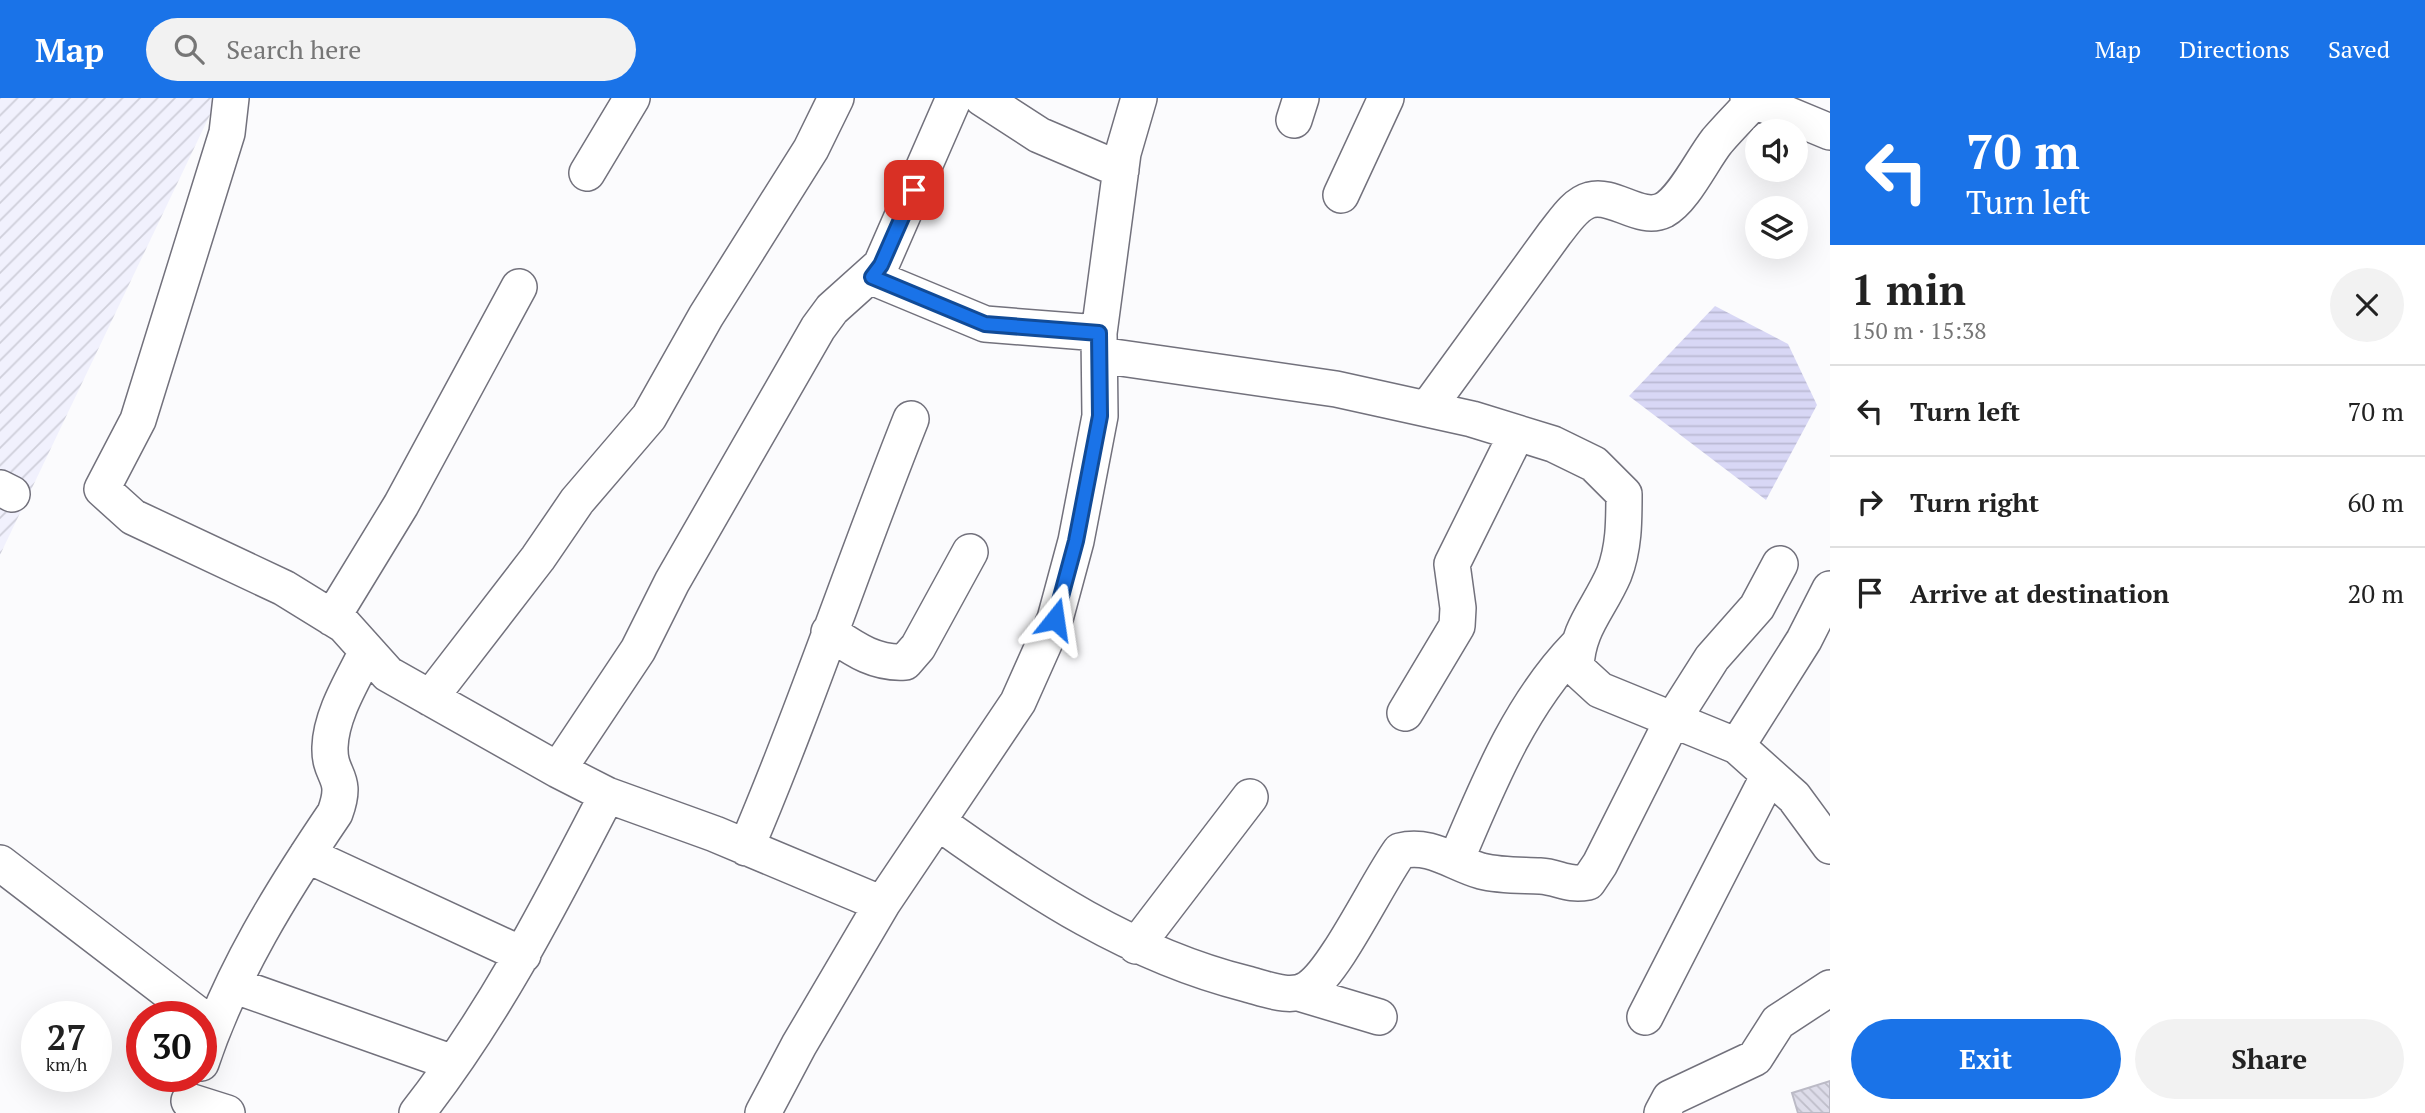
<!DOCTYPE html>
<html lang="en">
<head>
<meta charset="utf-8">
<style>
	:root { --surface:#fff; --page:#f2f2f2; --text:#222; --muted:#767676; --line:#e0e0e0; --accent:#1a73e8 }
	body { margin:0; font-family:"PT Serif",serif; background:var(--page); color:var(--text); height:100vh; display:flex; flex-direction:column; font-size:26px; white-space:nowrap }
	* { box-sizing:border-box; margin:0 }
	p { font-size:23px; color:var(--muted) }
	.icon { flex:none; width:38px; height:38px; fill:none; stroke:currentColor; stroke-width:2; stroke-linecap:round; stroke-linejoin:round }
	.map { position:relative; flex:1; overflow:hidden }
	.drawer { display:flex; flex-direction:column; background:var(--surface); width:595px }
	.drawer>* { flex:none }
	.top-card { background:#1a73e8; color:#fff; overflow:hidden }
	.tools { position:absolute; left:1745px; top:21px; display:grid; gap:14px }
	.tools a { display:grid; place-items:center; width:63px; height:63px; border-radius:50%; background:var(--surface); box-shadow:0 7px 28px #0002; font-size:35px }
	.speed { position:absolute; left:21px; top:903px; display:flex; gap:14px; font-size:35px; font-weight:700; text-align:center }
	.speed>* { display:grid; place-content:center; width:91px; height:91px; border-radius:50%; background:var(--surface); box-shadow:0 7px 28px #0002; line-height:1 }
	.speed small { font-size:18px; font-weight:400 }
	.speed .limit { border:10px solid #d22; background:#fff; color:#111 }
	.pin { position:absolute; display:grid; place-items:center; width:60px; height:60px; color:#fff; margin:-30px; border-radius:14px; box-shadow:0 4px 10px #0006 }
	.me { position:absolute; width:77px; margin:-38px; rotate:15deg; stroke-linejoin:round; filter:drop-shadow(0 0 5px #0008) }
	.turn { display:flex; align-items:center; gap:24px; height:147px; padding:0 21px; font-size:32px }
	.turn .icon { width:91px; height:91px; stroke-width:2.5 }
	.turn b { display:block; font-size:49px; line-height:60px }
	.round { display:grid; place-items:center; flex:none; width:74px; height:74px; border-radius:37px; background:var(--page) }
	.headline { display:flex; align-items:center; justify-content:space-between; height:119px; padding:0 21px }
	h1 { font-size:42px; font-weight:700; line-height:52px }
	.action { display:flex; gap:14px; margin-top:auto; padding:14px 21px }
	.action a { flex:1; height:80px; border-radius:42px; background:var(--accent); color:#fff; font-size:28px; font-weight:700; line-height:80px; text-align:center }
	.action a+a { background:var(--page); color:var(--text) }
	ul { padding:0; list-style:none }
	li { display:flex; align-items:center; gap:21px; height:91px; padding:0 21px; border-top:2px solid var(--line) }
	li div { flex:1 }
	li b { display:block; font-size:26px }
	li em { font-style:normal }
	header { display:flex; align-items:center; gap:42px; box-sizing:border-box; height:98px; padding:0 35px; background:var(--accent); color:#fff }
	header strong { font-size:33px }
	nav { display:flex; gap:38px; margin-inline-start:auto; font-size:24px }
	.search { width:490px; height:63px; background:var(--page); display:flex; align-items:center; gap:18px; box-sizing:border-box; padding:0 24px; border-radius:38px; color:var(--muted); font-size:26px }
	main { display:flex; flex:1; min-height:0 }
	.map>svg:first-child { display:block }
</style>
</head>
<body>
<header>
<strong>Map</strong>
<div class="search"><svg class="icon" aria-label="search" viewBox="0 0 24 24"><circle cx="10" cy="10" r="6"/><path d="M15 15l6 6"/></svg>Search here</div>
<nav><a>Map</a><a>Directions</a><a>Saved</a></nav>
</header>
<main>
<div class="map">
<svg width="1830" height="1015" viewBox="0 0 1830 1015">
	<defs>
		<pattern id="industrial-furrows" width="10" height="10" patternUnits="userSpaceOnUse" patternTransform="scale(1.75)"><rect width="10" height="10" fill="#f1f1fd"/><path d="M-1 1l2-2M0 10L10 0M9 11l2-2" fill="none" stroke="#cfcfda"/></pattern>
		<pattern id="water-rules" width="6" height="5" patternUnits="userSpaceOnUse" patternTransform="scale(1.75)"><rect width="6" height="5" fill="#d8d7f5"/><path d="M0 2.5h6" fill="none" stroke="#bab9d3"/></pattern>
		<pattern id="building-back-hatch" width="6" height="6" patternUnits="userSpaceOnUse" patternTransform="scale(1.75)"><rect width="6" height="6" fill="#dddce9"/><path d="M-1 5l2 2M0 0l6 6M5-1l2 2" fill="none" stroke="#bebdc9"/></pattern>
	</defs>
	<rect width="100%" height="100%" fill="#fbfbfd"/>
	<path fill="url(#industrial-furrows)" d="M0,0H218L0,457Z"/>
	<path fill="url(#water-rules)" d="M1715,208L1788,246L1817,307L1766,402L1629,298Z"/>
	<path fill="url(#building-back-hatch)" stroke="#bbbac6" stroke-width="2" d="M1830,983V1015H1798L1792,995Z"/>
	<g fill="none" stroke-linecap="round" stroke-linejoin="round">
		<g stroke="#72717c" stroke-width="38">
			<path id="minor" d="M231,0L227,35L138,322L102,391L133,419L284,490L344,527L388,576L558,672L607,697L715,736L882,806L799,947L763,1015
				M982,0L1039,37L1121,72
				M1748,0L1830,34
				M1294,22L1301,0
				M587,75L632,0
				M1341,97L1386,0
				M872,179L985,226L1099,235
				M1100,257L1336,291L1472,321L1553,346L1594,366L1624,396C1624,424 1624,450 1614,476C1599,511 1577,530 1576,570L1600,592L1737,648L1794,699L1830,748
				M1427,311L1555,135C1564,124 1575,106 1590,102C1614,95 1640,124 1664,112C1684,101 1702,62 1717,43C1729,29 1742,16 1754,3
				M0,390L12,396
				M332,520L401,407L519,189
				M829,534C853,550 874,566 905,564L918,549L970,454
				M430,600L538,460L577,403L649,319L706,218L811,51L836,0
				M1405,615L1457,528L1458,510L1452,466L1517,335
				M1737,648L1804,542L1830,491
				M558,672L638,552L672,484L818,230L832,211L881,167L954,0
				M938,724C1034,793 1131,857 1247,886C1266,891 1292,902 1309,890C1336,872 1377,785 1400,753C1430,745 1453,765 1481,773C1501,778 1521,777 1540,778C1559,779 1567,788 1588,784L1600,766L1672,623L1712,560L1757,509L1780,466
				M746,750C806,609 854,464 911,321
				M307,757L523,857
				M1456,762C1488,687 1519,608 1577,548
				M0,765L201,919
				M882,806L1018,604L1055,521L1076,443L1100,318L1099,235L1123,55L1139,0
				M1136,848L1250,699
				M233,887L453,965
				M1299,895L1379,919
				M1645,919L1769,677
				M201,965C231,875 282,793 335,715C349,677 329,680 330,649C331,616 353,582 367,553
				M189,1003L227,1015
				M417,1015C494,917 550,807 607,697
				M1662,1015L1670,1000L1755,960L1778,924L1830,890"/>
		</g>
		<use href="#minor" stroke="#fff" stroke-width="35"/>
	</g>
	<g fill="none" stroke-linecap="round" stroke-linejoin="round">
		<g stroke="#114b97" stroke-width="18">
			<path id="route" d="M914,92L881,167L872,179L985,226L1099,235L1100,318L1076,443L1055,521"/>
		</g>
		<use href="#route" stroke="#1a73e8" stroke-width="12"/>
	</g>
</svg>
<div class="tools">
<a><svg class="icon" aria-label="sound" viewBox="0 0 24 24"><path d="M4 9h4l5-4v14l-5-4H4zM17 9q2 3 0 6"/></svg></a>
<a><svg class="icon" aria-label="layers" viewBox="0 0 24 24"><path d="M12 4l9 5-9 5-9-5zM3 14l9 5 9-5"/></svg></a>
</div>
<div class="speed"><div>27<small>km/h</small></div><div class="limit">30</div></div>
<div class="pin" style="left:914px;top:92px;background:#d93025"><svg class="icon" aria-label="arrive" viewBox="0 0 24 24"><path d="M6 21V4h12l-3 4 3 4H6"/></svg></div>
<svg class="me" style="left:1055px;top:521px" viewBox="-20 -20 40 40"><path d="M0-17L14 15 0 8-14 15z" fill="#1a73e8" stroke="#fff" stroke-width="4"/></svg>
</div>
<section class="drawer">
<div class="top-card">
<div class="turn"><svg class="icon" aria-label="left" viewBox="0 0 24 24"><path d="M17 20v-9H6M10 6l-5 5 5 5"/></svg><div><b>70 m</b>Turn left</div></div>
</div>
<div class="headline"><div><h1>1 min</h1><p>150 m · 15:38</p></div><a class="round"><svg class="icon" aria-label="close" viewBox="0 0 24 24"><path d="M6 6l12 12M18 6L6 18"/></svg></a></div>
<ul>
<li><svg class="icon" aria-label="left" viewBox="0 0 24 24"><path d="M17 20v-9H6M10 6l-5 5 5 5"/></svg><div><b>Turn left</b></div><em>70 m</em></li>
<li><svg class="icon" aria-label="right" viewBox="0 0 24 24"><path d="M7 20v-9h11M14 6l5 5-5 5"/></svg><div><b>Turn right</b></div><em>60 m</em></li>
<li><svg class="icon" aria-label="arrive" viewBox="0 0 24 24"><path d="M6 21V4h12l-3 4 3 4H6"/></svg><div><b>Arrive at destination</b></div><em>20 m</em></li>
</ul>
<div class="action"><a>Exit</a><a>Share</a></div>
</section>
</main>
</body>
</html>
